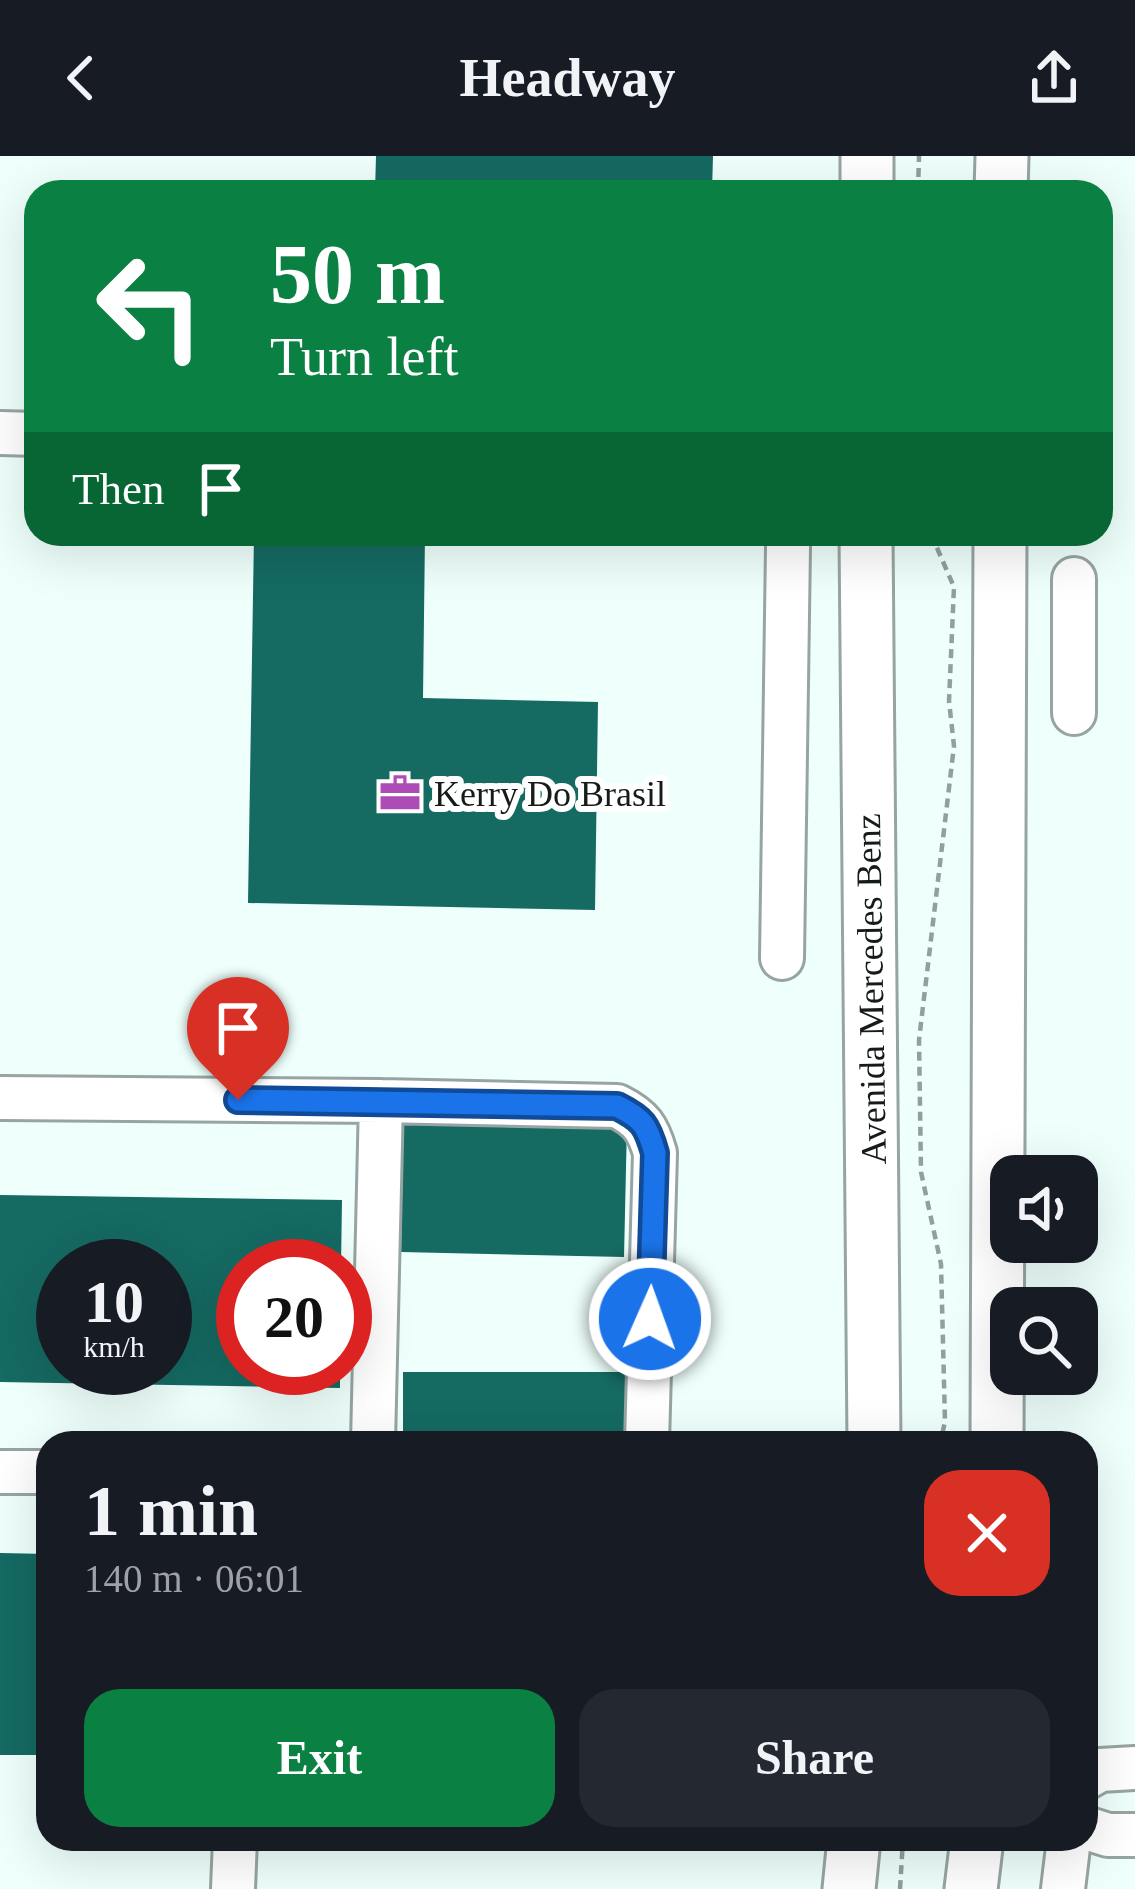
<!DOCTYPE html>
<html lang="en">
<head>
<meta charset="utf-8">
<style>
	:root { --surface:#171b24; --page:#242831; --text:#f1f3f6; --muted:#9ea1a6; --accent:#0b8043 }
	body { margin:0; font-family:Georgia,serif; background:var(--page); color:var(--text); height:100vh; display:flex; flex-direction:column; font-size:45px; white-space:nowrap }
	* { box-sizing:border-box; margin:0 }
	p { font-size:39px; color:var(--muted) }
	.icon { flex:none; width:66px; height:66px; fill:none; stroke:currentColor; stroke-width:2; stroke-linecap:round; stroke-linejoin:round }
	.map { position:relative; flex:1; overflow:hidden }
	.panel { position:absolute; left:36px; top:1275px; width:1062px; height:420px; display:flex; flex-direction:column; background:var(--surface); border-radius:36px; box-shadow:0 12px 48px #0002 }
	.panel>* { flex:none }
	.banner { position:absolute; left:24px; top:24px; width:1089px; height:366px; border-radius:36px; box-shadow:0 12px 48px #0002; background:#0b8043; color:#fff; overflow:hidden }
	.controls { position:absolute; left:990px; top:999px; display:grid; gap:24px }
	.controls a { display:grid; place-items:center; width:108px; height:108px; border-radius:24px; background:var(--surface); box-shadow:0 12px 48px #0002; font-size:60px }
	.speed { position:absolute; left:36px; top:1083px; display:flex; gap:24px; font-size:60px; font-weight:700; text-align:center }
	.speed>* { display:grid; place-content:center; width:156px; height:156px; border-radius:50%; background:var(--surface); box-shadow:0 12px 48px #0002; line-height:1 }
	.speed small { font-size:30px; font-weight:400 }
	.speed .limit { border:18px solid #d22; background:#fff; color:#111 }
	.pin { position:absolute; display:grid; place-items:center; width:102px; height:102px; color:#fff; margin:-123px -51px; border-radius:50% 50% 50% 0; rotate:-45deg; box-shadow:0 0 12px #0007 }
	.pin .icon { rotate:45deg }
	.me { position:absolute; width:132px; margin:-66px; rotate:2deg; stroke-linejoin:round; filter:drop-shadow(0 0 9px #0008) }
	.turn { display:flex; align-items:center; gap:42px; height:252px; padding:0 48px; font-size:54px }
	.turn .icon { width:156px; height:156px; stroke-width:2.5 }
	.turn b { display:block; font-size:84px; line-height:102px }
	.then { display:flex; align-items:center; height:114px; padding:0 48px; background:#0003; gap:24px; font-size:45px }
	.round { display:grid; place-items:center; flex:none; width:126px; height:126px; border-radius:36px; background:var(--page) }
	.summary { display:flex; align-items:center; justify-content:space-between; height:204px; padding:0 48px }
	h1 { font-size:72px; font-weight:700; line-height:90px }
	.action { display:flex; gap:24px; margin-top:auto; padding:24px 48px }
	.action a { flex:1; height:138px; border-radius:36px; background:var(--accent); color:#fff; font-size:48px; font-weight:700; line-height:138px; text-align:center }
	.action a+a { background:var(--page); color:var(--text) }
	header { display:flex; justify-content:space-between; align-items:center; height:156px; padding:0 48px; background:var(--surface); font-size:54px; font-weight:700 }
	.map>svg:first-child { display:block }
</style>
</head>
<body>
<header><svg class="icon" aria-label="back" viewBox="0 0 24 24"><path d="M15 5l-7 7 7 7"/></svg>Headway<svg class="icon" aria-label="share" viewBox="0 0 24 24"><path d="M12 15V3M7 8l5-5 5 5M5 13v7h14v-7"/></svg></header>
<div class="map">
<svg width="1135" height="1733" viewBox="0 0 1135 1733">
	<rect width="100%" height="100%" fill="#eefffc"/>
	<path fill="#156a62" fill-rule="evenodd" d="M376,0H713L712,36H375Z
		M254,378H425L423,542L598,546L595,754L248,747Z
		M403,961L627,967L624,1101L401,1096Z
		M0,1039L342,1044L341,1110H243V1212H340V1232L0,1226ZM63,1110H165V1212H63Z
		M403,1216H630L631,1287H403Z
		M0,1397L48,1398V1599H0Z"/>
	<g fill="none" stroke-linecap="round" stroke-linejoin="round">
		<g stroke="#96a5a3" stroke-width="48">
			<path id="minor" d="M0,277L36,278
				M1074,557V423
				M782,802L788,391
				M0,942L381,945L617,950C641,962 648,972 655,997L647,1287
				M373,1287L381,945
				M0,1316H48
				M1086,1622L1100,1614L1135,1612
				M1086,1672L1108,1679H1135
				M233,1733L235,1683
				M1063,1733L1069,1683"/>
		</g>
		<g stroke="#96a5a3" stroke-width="57">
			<path id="major" d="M867,36V0
				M1001,36L1002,0
				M866,378L874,1287
				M997,1287L1000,378
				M849,1733L854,1683
				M971,1733L977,1683"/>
		</g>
		<path stroke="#929f9d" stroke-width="4.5" stroke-dasharray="9 6" stroke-linecap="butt" d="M918,36L919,0
			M931,378L954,431L949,545L954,590L919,884L921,1016L941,1108L945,1266L940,1287
			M900,1733L903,1683"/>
		<use href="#minor" stroke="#fff" stroke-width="42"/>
		<use href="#major" stroke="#fff" stroke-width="51"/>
	</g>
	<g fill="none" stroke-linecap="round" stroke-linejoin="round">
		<g stroke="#114b97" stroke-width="30">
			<path id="route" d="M238,944L617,950C643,963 647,969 655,997L650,1163"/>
		</g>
		<use href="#route" stroke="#1a73e8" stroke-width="21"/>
	</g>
	<defs>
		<g id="office-bare" transform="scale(3.24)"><path d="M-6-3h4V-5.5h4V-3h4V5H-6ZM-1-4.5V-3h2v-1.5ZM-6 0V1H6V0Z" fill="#ad4cb4" stroke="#fff" stroke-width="2.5" paint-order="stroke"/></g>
	</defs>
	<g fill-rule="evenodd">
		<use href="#office-bare" x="400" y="637"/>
	</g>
	<g text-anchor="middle" stroke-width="12" stroke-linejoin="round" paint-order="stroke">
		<g font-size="36" fill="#151b1a" stroke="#fff" text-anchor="start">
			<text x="434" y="650">Kerry Do Brasil</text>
		</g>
		<g font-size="36" fill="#151b1a" stroke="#fff">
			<text transform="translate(870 833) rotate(-91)" y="13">Avenida Mercedes Benz</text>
		</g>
	</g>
</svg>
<div class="controls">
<a><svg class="icon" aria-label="sound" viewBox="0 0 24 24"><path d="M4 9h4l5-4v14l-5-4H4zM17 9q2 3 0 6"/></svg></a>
<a><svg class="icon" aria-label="search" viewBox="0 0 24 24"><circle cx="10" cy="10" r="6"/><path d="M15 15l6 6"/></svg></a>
</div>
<div class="speed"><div>10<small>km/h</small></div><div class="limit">20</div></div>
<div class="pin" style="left:238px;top:944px;background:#d93025"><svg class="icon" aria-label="arrive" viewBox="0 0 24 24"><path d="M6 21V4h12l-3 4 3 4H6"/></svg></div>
<svg class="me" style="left:650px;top:1163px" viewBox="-20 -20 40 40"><circle r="17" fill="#1a73e8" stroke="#fff" stroke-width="3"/><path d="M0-11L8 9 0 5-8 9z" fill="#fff"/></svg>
<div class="banner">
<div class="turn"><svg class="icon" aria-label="left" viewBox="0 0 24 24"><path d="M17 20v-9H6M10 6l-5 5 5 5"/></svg><div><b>50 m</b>Turn left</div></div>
<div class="then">Then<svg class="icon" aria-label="arrive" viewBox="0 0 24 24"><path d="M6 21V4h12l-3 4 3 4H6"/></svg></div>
</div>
<section class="panel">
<div class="summary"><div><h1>1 min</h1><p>140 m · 06:01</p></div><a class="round" style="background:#d93025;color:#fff"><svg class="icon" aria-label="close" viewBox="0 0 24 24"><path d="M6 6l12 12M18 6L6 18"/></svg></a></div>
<div class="action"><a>Exit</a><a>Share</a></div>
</section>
</div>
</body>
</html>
